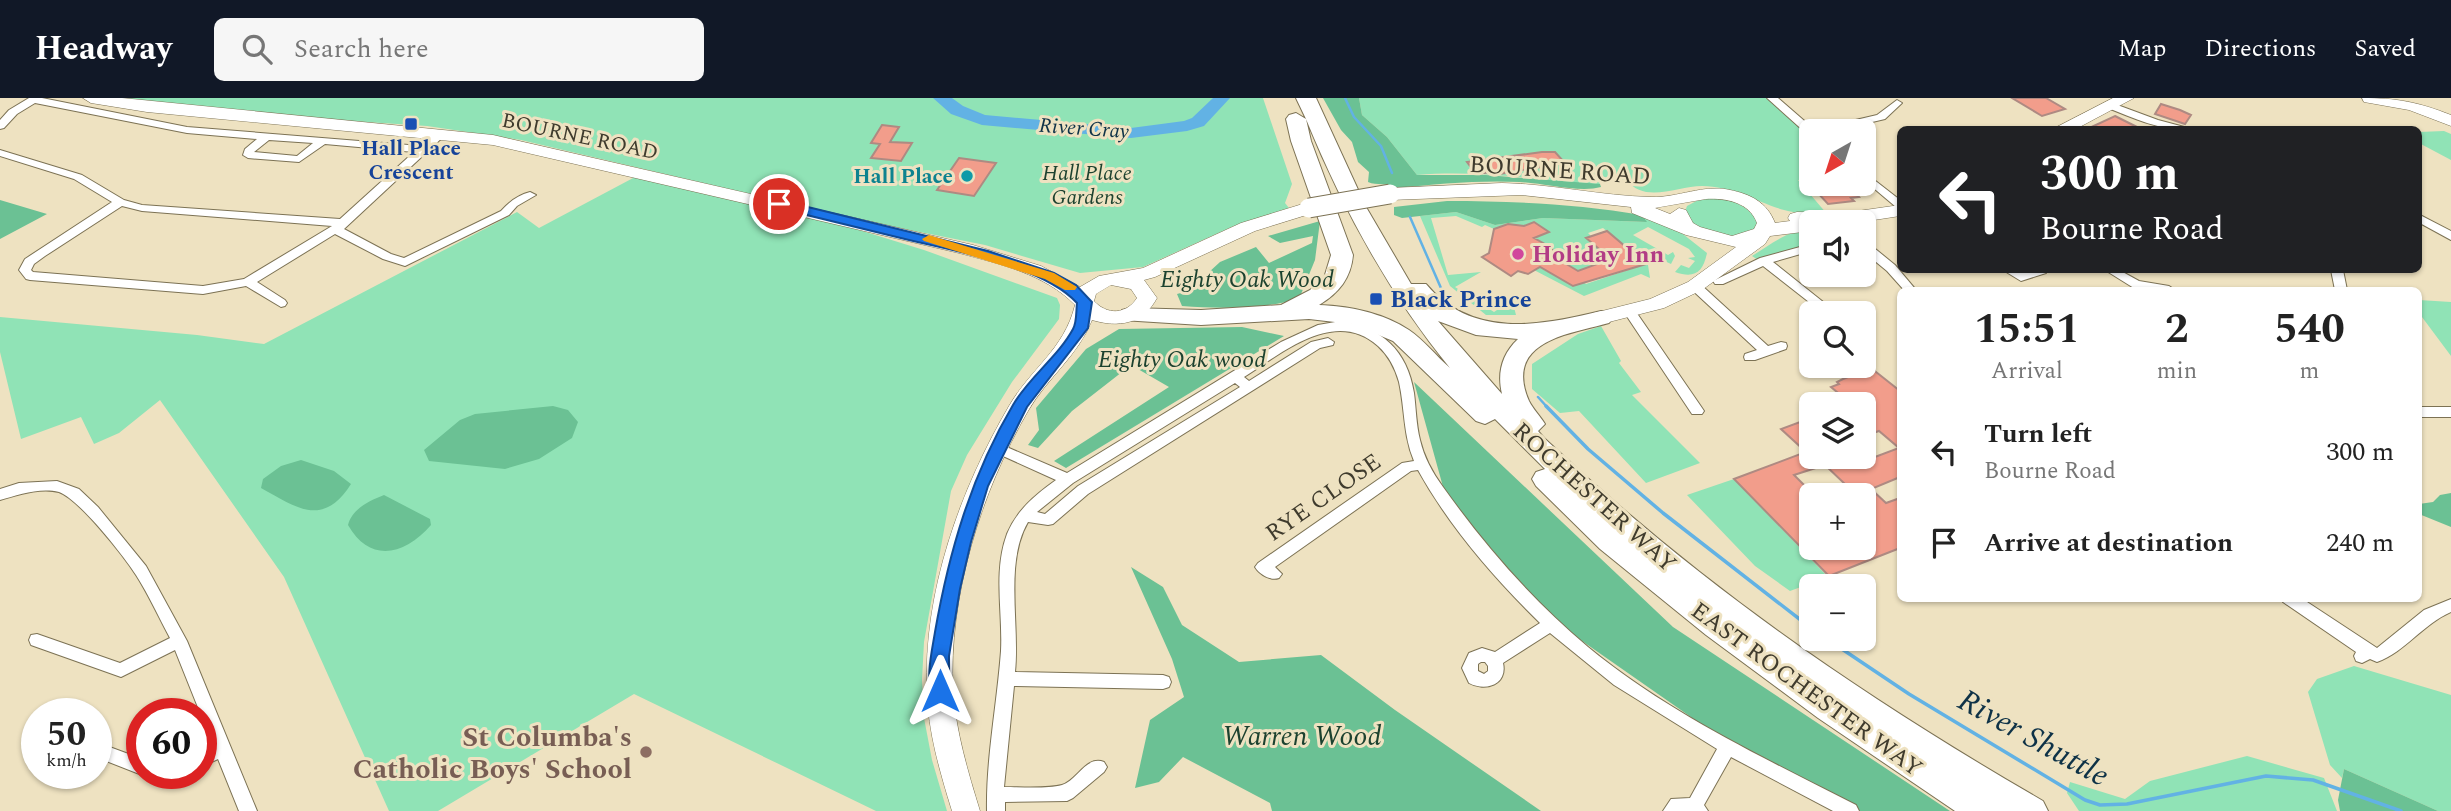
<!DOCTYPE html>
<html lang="en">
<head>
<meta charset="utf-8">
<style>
	:root { --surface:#fff; --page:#f6f6f6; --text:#222; --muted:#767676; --accent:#111827 }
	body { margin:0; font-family:Spectral,serif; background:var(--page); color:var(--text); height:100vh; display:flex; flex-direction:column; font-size:26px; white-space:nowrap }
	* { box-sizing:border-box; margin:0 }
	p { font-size:23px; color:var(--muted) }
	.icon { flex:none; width:38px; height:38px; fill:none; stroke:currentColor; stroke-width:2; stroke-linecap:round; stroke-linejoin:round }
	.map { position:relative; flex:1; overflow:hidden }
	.drawer { position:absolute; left:1897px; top:189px; width:525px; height:315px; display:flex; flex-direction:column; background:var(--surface); border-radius:10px; box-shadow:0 2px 5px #0004 }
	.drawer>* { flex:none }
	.guide { position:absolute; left:1897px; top:28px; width:525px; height:147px; border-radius:10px; box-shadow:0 2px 5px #0004; background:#202124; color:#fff; overflow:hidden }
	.needle { width:46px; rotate:219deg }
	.controls { position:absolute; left:1799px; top:21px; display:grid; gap:14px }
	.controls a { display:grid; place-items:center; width:77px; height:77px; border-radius:10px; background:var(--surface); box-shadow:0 2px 5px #0004; font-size:35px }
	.speed { position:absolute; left:21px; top:600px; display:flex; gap:14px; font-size:35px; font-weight:700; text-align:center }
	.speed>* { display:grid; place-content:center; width:91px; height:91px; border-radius:50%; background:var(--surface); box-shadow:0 2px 5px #0004; line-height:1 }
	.speed small { font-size:18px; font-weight:400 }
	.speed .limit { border:10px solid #d22; background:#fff; color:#111 }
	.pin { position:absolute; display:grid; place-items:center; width:60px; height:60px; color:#fff; margin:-30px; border:4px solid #fff; border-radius:50%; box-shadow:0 2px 7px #0007 }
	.me { position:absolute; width:77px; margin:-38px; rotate:0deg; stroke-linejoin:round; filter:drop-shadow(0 0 5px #0008) }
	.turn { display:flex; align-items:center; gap:24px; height:147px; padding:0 28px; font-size:32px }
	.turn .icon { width:91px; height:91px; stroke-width:2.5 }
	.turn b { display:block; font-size:49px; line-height:60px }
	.eta { display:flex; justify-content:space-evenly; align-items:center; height:119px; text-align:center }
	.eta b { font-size:42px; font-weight:700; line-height:49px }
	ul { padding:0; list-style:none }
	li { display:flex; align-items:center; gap:21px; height:91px; padding:0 28px }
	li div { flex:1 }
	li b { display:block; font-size:26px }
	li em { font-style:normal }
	header { display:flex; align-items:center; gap:42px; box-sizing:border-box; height:98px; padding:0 35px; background:var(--accent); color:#fff }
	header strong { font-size:33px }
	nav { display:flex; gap:38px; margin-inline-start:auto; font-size:24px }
	.search { width:490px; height:63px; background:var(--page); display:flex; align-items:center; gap:18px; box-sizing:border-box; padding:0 24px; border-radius:10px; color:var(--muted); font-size:26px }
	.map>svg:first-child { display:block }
</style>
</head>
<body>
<header>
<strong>Headway</strong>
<div class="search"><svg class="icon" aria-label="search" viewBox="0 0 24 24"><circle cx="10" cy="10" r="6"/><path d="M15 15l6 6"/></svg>Search here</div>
<nav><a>Map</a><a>Directions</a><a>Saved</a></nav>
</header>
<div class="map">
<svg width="2451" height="713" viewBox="0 0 2451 713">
	<rect width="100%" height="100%" fill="#eee2c1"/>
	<path fill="#90e3b6" d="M113,0H1263L1292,86L1285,105L1289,110L1234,128L1143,169L1080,175L985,147L855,121L521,42L427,28L307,20Z
		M1359,0H1766L1811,38V81L1798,82L1827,116C1813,115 1797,116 1784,112C1756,104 1733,88 1702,88C1678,88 1644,106 1627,82H1605L1596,88C1536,81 1477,72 1417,77L1387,39L1362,17Z
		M2444,33L2451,36V62L2419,45V34Z
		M635,79L846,128L924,152L1057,200L1060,207L1059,221L1012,284L967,357L951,393L924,544L922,582L924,620L932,662L947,713H876L634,596L438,713H389L284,479L160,302L119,335L94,346L81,319L21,341L0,254V219L197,237L264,246L517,114L539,130Z
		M1702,100C1725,100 1741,102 1757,121V127C1745,146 1711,139 1694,128C1690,125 1688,118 1685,114L1687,108Z
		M1456,114L1495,127L1543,120L1646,124L1642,117L1674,129L1707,155C1703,174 1695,181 1675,174L1681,167L1689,170L1695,163L1688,160L1695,159L1689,151L1648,129L1633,137L1668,157L1673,154L1675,158L1671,166L1656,159L1645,163L1648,167L1650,180L1641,176L1584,198L1532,171L1537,168L1573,188L1582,183L1586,186L1646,166L1603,130L1588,135L1591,138L1586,140L1602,154L1609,152L1618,159L1587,170L1584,177L1556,160L1559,158L1552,153V150L1533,139L1548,135L1535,124L1524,128L1508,126L1494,131L1485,127L1482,129L1456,118L1431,120L1448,177L1481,174L1455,189L1494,214L1509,204L1513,205L1516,217H1486L1450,188L1420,118Z
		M1811,131V146L1758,162L1752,158C1771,146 1788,132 1811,131Z
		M2419,202L2451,204V258L2419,215Z
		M1601,228L1621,263L1619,265L1641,294L1632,297L1700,365L1646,385L1579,313L1560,315L1532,291V266L1578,236Z
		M1734,381L1828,479L1790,493L1755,468L1687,397Z
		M2354,568L2451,597V713H2438L2344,671L2342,680L2330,667L2308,594L2317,581Z
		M2247,658L2324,680L2337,713H2079L2067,695L2070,684L2125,701L2150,683Z"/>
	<path fill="#6bc194" d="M1323,0H1359L1362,17L1387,39L1417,77H1486L1600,86L1601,89C1580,95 1543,85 1520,84C1479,82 1437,86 1396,90C1387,84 1377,88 1368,84L1369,74L1358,64L1352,44L1341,32Z
		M0,102L47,116L0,141Z
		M1447,103C1513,103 1577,106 1642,117L1647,124L1543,120L1495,127L1456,114L1402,120L1394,117V109Z
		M1320,123L1315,162L1299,201C1261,211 1221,211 1182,208L1177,196L1207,188L1208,175L1220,164L1256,149L1269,165L1312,145L1313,138L1280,145L1268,138Z
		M1242,229L1284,238L1066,370L1054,363L1169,289L1131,267L1072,313L1038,350L1028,347L1039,332L1036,310L1086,251L1119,231Z
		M1414,284L1673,529L1950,713H1858L1731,647L1552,522L1445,396Z
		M553,308L568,312L578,324L572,340L539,361L505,371L429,363L424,352L460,322L475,316Z
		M301,362L334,373L351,386C323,430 297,410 261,390L263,381L281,368Z
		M2451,395V429L2419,416V406L2433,404L2440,397Z
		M384,397L430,421L431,427C405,457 370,466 348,427C352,411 369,403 384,397Z
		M1131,469L1163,489L1182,527L1239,564L1321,557L1395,612L1541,713H1272L1270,705L1183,659L1159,684L1135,690L1150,622L1184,599L1172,561Z
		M2344,671L2438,713H2340L2338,702Z"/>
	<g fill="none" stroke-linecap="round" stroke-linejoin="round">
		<path stroke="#62b2e4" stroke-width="2.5" d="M1345,0L1354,19L1381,48L1392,75
			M1410,119L1444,197
			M1538,299L1547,309"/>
		<path stroke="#62b2e4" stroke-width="3.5" d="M1546,308L1588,351L1663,415L1811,530
			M1827,541L1909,596L2085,702L2100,707L2127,706L2266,678L2313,682L2401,713"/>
		<path fill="#62b2e4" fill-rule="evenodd" d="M933,0H952L963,8L985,17L1131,30L1184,23L1192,20L1213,0H1230L1204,28L1187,33L1131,40L982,27L951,16Z"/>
	</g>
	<path fill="#f29d8b" stroke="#ae8a82" stroke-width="2" fill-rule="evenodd" d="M2012,0H2046L2065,11L2042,18Z
		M2161,6L2180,12L2191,17L2185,26L2155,16Z
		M2115,18L2143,32H2085Z
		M882,27L899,29L890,44L912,45L901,63L871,60L880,46L871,45Z
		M1542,54H1555L1565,65L1494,77L1492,74L1476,76L1467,64Z
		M959,60L996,65L974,98L937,92Z
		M1818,86H1847L1859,99L1851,100L1854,103L1828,106L1816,93L1824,92Z
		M1534,124L1549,134L1534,140L1552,150L1553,158L1578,173L1611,161L1586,140L1607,133L1646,166L1573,188L1540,169L1528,176L1518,173L1511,178L1482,159L1489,155L1494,131L1508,126L1524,128Z
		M1871,270L1900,293V379L1871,391L1886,405L1900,400V450L1829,478L1734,381L1806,354L1781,331L1811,320V359H1845L1843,361L1851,368L1899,350L1879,333L1864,338V306H1827L1843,299L1831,289L1839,286L1837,284L1843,281ZM1825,367L1846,387L1839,391L1846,397H1864V450H1811V394L1794,377Z"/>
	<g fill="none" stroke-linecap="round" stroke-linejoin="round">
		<g stroke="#7c7254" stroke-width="2">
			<path id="street" d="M29,0H42L187,29L421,48L436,34H444V38L344,131L391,156L404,160L501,113C509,104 518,97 530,94L536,97L517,108L509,117L405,168L383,161L335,136L257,184L285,202L287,205L285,208L281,209L246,188L203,196L30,182L26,181L19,172L25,161L112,104L74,81L0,58V52L82,77L124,102L142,107L340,121L414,54L325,46L299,64L248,60L243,57L245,51L257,41L187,35L35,5L17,16L4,30L0,31V22L9,12ZM269,42L313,45L297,58L254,54ZM122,108L142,113L332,128L244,181L203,188L33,174L31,172L34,166L45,158Z
				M1767,0H1778L1816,33H1811V37L1807,36Z
				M1897,2L1902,5L1885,21L1834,33H1816L1817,31L1877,17Z
				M2112,5L2158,22L2188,30L2189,32C2160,32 2135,21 2108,10L2107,8Z
				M1864,74L1900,102V110L1896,109L1864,82Z
				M2418,116L2451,133V142L2418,124Z
				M1864,145H1868L1895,167L1916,192H1904L1887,173L1864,154Z
				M1811,146V153L1773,164L1837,215H1823L1763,168L1723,186H1715L1713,183L1760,160Z
				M2003,172H2017L2022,175L2031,172H2048L2046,175L2021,183Z
				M2105,172H2119L2139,183L2169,188L2175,192H2137Z
				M2331,172H2343L2347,192H2335Z
				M1695,184L1699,185L1768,248L1781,244L1786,245L1787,248L1786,251L1755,262H1745L1744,259L1745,256L1757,252L1691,191L1689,188L1691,185Z
				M1630,210L1634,211L1702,310L1704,313L1702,316H1692L1624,214Z
				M1341,223C1382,230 1407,252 1414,295C1416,310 1416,326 1420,342C1424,359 1432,374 1443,389C1485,448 1532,502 1588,549C1668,615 1764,660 1856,707L1859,713H1833L1731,659L1704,707L1708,713H1663L1671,701L1690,700L1717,651L1614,587L1550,535L1503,565C1508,587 1485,594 1469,585L1462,570L1469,555L1482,550L1495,554L1540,525C1494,480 1449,428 1418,372L1411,373L1275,469L1282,476L1279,480C1271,483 1260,477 1255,469L1258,465L1402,365L1414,363C1403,337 1405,311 1399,284C1395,270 1389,258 1378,248C1335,209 1282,255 1244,279L1249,283L1311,244L1328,240L1334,244L1333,247L1320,250L1088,396L1053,426L1048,427L1028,424C1004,465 1020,527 1015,574L1163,577L1169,579L1171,584L1169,589L1163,591L1014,588L1004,689C1021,689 1047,691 1062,687C1077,683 1086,657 1104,664L1107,669L1104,674L1073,700L1067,703L1005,704V713H987C986,660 997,607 1001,553C1003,514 993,474 1007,436C1017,412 1035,397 1056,382L992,353L990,350L992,347H1002L1067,375L1281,244L1318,227ZM1235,285L1240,289L1078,388L1045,416L1037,414L1073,385ZM1481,564H1485L1488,568V573L1484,576L1478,573V566Z
				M2418,309H2451V319H2418Z
				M57,383L79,391L98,409L146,468L187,543L257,713H239L218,661L201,669V653L213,647L175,552L121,579L31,547L29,542L31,537L37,536L120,565L170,540C159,520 149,497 136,477C124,458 79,401 59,394C40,389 18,397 0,402V391L19,385Z
				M2281,500H2301L2377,550L2424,512L2451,501V514C2423,526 2405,554 2377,564L2370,561L2362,565L2356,563L2354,558L2356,554L2283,504Z
				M96,644L142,661V676H145L142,677L96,659Z
				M150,676H186L183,681L169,687L153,681Z"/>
		</g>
		<g stroke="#7c7254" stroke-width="1">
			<path id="primary" d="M83,0H122L493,37L973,147L1041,168L1080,189L1099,178L1143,170L1241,125L1309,104L1318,110L1316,114L1255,133L1155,179L1144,182L1157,200C1143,226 1119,230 1092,222C1078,258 1047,280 1028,313C981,394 948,499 953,593C956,634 968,674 980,713H952C940,674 928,634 927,593C923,494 960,392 1009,308C1031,270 1064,252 1075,207C1045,176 1000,166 959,155L493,47L147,14L91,5ZM1111,187L1131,191L1137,200C1126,217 1107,217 1094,203L1096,196Z
				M2113,0H2134L2074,32H2051Z
				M2362,0C2397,0 2418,4 2451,17V28L2409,12L2364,4Z
				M1502,85C1552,86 1601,98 1651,99C1678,100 1703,86 1730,92C1750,96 1767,104 1775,125L1790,123L1788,120L1790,116L1797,114L1844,115L1900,107V118L1861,124H1811V133L1770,138L1765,146L1702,192L1664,210L1601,226L1594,225L1591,220L1594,215L1650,201L1688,184L1736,149L1686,137L1632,115L1631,109L1521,97L1390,102L1381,96L1390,90ZM1706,101C1726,100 1749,104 1757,125L1754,131L1732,138L1700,129L1693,125L1686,112L1679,110L1670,116L1655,110Z"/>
		</g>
		<g stroke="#7c7254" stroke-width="2">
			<path id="highway" d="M1296,0H1316L1366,109L1411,186H1426C1472,241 1539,228 1601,213L1609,215L1613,220L1609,225C1569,236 1503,243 1529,303C1533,311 1540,318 1545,326L1538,333L1544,340C1699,486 1858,596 2043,703L2048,713H1955L1818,620L1706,537L1600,451L1536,388L1532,381L1536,374L1545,371L1495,321L1485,326L1476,323L1393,243L1352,226L1309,221L1201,227L1122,222L1118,217L1122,212L1130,210L1201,212L1281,207L1310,192L1324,180L1331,157L1291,43L1286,21L1289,17L1296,15L1306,21ZM1306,21C1343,111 1388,194 1450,270C1436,258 1424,242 1409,232C1383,215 1349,208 1319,207C1339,195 1351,180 1353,157L1311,43ZM1438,223L1476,237L1518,241C1502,256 1497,275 1502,296Z"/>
		</g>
		<use href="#street" fill="#fff" fill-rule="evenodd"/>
		<use href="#primary" fill="#fff" fill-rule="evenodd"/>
		<use href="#highway" fill="#fff" fill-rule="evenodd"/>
		<g stroke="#7c7254" stroke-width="21" stroke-linecap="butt">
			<path id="primary-bridge" d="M1309,110L1390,96"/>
		</g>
		<use href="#primary-bridge" stroke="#fff" stroke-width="19"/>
	</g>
	<path fill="#1a73e8" stroke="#114b97" stroke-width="2" d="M779,102L988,153L1054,175L1076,187L1092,204L1088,230L1027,309L988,388L971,444L960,491L949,558V593L947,598L940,600L933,598C925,581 932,553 935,534C949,454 971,378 1013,307C1029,279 1058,259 1073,231C1077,224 1076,213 1077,205C1043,168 958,154 909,142C864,131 819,120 774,109L772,106Z"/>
	<path fill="#f59e0b" d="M929,137L1054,175L1077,189L1075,192H1065L1045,181L924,143L922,141Z"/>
	<g fill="#1a4fb4" stroke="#eee2c1" stroke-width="2.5">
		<rect x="404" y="19" width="14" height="14" rx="3.5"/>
		<rect x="1369" y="194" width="14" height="14" rx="3.5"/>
	</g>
	<circle fill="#0f9aa8" stroke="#eee2c1" stroke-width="2.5" cx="967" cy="78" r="7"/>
	<circle fill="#d1479c" stroke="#eee2c1" stroke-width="2.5" cx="1518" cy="156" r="7"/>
	<circle fill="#8d6e63" stroke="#eee2c1" stroke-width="2.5" cx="646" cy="654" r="7"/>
	<g text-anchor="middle" stroke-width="6" stroke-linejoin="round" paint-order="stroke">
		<g font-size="21" font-style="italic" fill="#0e3247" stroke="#eee2c1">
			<text transform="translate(1084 30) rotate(4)" y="7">River Cray</text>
		</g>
		<g font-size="21" fill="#3f3b2d" stroke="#eee2c1">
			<text transform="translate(580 38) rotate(12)" y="7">BOURNE ROAD</text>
		</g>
		<g font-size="21" font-weight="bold" fill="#164399" stroke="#eee2c1">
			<text x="411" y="57">Hall Place<tspan x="411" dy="24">Crescent</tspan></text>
		</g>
		<g font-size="21" font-style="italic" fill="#1c422f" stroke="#eee2c1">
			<text x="1087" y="82">Hall Place<tspan x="1087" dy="24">Gardens</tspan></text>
		</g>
		<g font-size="21" font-weight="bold" fill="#0d838f" stroke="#eee2c1" text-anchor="end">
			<text x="953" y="85">Hall Place</text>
		</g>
		<g font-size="24" fill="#3f3b2d" stroke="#eee2c1">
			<text transform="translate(1560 72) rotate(4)" y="8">BOURNE ROAD</text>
			<text transform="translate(1323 399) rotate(-35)" y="8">RYE CLOSE</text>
			<text transform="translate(1595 399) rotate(42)" y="8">ROCHESTER WAY</text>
			<text transform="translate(1807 591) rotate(36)" y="8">EAST ROCHESTER WAY</text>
		</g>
		<g font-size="24" font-weight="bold" fill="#b23c85" stroke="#eee2c1" text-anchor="start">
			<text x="1532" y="164">Holiday Inn</text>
		</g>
		<g font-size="24" font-style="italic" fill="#1c422f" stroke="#eee2c1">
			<text x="1247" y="189">Eighty Oak Wood</text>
			<text x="1182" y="269">Eighty Oak wood</text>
		</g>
		<g font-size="24" font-weight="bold" fill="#164399" stroke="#eee2c1" text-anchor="start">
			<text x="1390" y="209">Black Prince</text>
		</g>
		<g font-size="28" font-style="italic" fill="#1c422f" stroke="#eee2c1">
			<text x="1302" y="647">Warren Wood</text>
		</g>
		<g font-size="28" font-weight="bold" fill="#785e54" stroke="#eee2c1" text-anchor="end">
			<text x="632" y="648">St Columba's<tspan x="632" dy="32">Catholic Boys' School</tspan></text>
		</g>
		<g font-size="32" font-style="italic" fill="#0e3247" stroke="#eee2c1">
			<text transform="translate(2034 639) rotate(29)" y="11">River Shuttle</text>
		</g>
	</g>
</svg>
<div class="controls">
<a><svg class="needle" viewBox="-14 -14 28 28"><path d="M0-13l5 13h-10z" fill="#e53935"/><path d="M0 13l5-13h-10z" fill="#767676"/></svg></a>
<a><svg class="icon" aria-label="sound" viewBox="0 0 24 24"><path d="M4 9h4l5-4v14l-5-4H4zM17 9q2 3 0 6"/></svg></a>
<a><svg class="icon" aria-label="search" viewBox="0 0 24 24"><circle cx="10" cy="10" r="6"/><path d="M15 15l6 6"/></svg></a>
<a><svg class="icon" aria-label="layers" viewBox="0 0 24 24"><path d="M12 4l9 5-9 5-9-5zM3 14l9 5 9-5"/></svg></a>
<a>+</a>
<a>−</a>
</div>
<div class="speed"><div>50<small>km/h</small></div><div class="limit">60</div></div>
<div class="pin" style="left:779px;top:106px;background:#d93025"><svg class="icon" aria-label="arrive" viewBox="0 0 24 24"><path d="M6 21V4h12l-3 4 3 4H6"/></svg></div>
<svg class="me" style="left:940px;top:593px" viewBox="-20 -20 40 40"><path d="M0-17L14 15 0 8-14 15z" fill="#1a73e8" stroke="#fff" stroke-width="4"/></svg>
<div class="guide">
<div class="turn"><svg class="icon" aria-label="left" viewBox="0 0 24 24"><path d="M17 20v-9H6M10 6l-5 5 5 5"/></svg><div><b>300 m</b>Bourne Road</div></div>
</div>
<section class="drawer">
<div class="eta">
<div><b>15:51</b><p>Arrival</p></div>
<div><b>2</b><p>min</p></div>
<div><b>540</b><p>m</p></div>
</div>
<ul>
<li><svg class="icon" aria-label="left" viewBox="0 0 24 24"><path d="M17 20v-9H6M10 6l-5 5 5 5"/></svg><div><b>Turn left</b><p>Bourne Road</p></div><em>300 m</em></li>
<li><svg class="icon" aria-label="arrive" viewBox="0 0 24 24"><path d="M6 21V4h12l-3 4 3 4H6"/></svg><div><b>Arrive at destination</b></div><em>240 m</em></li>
</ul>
</section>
</div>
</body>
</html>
